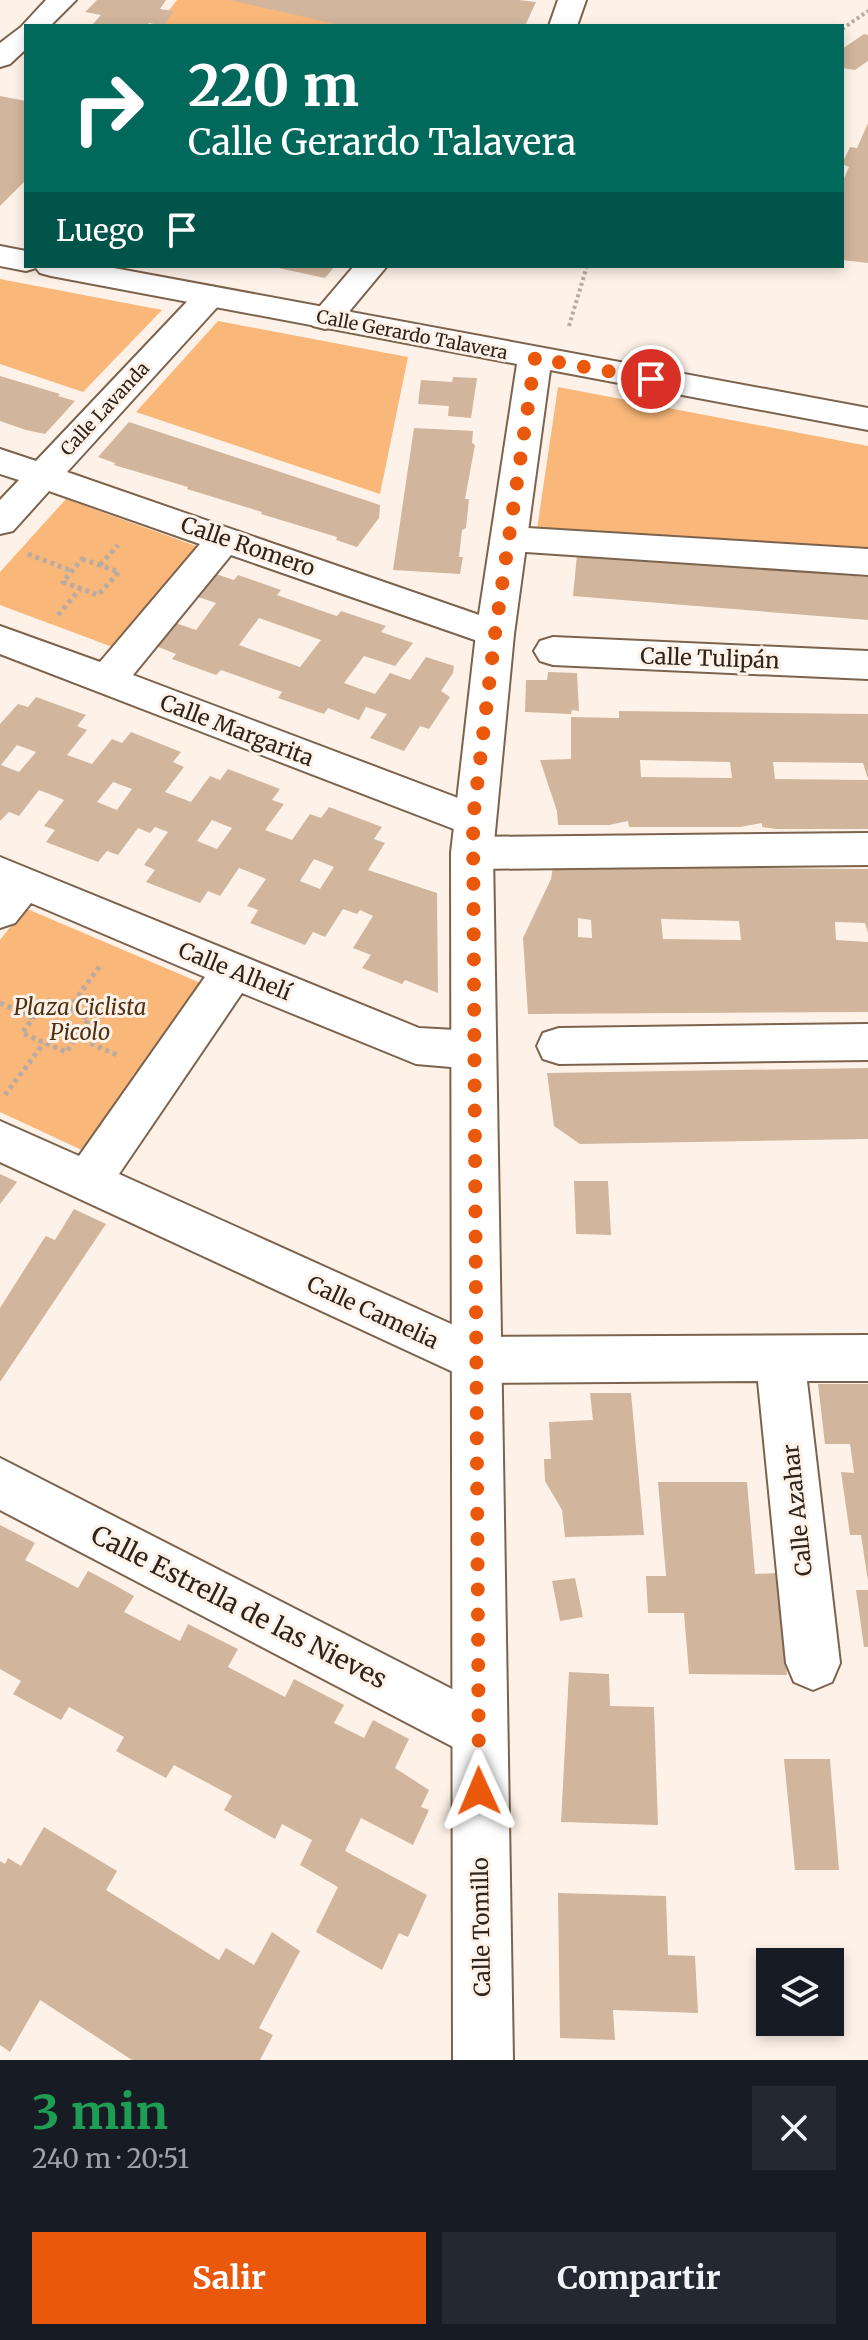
<!DOCTYPE html>
<html lang="es">
<head>
<meta charset="utf-8">
<style>
	:root { --surface:#171b24; --page:#242831; --text:#f1f3f6; --muted:#9ea1a6; --accent:#ea580c }
	body { margin:0; font-family:Merriweather,serif; background:var(--page); color:var(--text); height:100vh; display:flex; flex-direction:column; font-size:30px; white-space:nowrap }
	* { box-sizing:border-box; margin:0 }
	p { font-size:26px; color:var(--muted) }
	.icon { flex:none; width:44px; height:44px; fill:none; stroke:currentColor; stroke-width:2; stroke-linecap:round; stroke-linejoin:round }
	.map { position:relative; height:2060px; overflow:hidden }
	.details { display:flex; flex-direction:column; background:var(--surface); flex:1 }
	.details>* { flex:none }
	.banner { position:absolute; left:24px; top:24px; width:820px; height:244px; border-radius:0px; box-shadow:0 4px 12px #0003; background:#00695c; color:#fff; overflow:hidden }
	.controls { position:absolute; left:756px; top:1948px; display:grid; gap:16px }
	.controls a { display:grid; place-items:center; width:88px; height:88px; border-radius:0px; background:var(--surface); box-shadow:0 4px 12px #0003; font-size:40px }
	.pin { position:absolute; display:grid; place-items:center; width:68px; height:68px; color:#fff; margin:-34px; border:4px solid #fff; border-radius:50%; box-shadow:0 2px 8px #0007 }
	.me { position:absolute; width:88px; margin:-44px; rotate:359deg; stroke-linejoin:round; filter:drop-shadow(0 0 6px #0008) }
	.turn { display:flex; align-items:center; gap:28px; height:168px; padding:0 32px; font-size:36px }
	.turn .icon { width:104px; height:104px; stroke-width:2.5 }
	.turn b { display:block; font-size:56px; line-height:68px }
	.then { display:flex; align-items:center; height:76px; padding:0 32px; background:#0003; gap:16px; font-size:30px }
	.round { display:grid; place-items:center; flex:none; width:84px; height:84px; border-radius:0px; background:var(--page) }
	.headline { display:flex; align-items:center; justify-content:space-between; height:136px; padding:0 32px }
	h1 { font-size:48px; font-weight:700; line-height:60px; color:#1e9e55 }
	.cta { display:flex; gap:16px; margin-top:auto; padding:16px 32px }
	.cta a { flex:1; height:92px; border-radius:0px; background:var(--accent); color:#fff; font-size:32px; font-weight:700; line-height:92px; text-align:center }
	.cta a+a { background:var(--page); color:var(--text) }
	.map>svg:first-child { display:block }
</style>
</head>
<body>
<div class="map">
<svg width="868" height="2060" viewBox="0 0 868 2060">
	<rect width="100%" height="100%" fill="#fef2e8"/>
	<path fill="#f9b77a" d="M177,0H232L363,26H157Z
		M0,279L162,310L83,392L0,364Z
		M218,321L408,357L380,494L136,412Z
		M558,387L868,446V553L537,529Z
		M66,499L218,554L134,655L0,605V572Z
		M25,908L203,984L86,1152L0,1112V940Z"/>
	<path fill="#d1b59d" fill-rule="evenodd" d="M97,0H166L160,9L174,11L163,26L149,23L147,26H91L101,15L85,12Z
		M230,0H518L536,2L525,26H344Z
		M864,34L868,35V61L855,70L842,68V49Z
		M0,96L26,101V180L0,206Z
		M868,123V263L842,260V183L849,167L842,164L850,147L857,148Z
		M269,266H335L325,278Z
		M0,376L60,394L58,396L75,401L45,434L26,430L0,421Z
		M453,377L477,378L471,418L448,416L449,406L418,404L421,380L452,382Z
		M129,422L380,505L379,518L357,547L336,540L337,537L261,514L262,512L187,489L188,487L114,465L115,463L98,457Z
		M414,428L473,431L472,443L475,445L465,499H469L466,528L462,530L459,557H463L460,574L393,570Z
		M577,555L868,577V620L573,596Z
		M204,570L234,580L238,575L281,590L277,595L325,612L337,616L341,611L386,626L381,632L413,643L395,666L364,656L344,683L375,694L390,673L410,680L426,657L454,666L453,673L441,691L450,697L429,729L420,726L404,751L370,738L387,714L366,707L359,720L328,708L324,714L278,698L282,692L221,670L216,675L172,659L176,654L146,642L164,619L196,630L216,603L186,593ZM259,618L321,640L300,667L239,645Z
		M548,672L577,673L579,711L572,710L571,714L525,712L526,680H547Z
		M36,697L86,715L77,726L87,730L67,755L92,764L112,739L122,743L131,732L181,752L173,762L184,767L165,792L191,802L210,776L220,780L228,769L280,789L272,800L284,804L265,830L292,840L310,814L321,818L329,807L382,827L374,839L385,843L368,870L437,893L438,993L405,980L402,984L362,968L371,955L353,948L373,916L360,910L357,914L343,909L325,937L313,932L305,945L250,923L258,910L247,906L266,879L252,873L239,868L220,896L208,891L200,903L146,882L155,870L144,865L168,832L155,827L150,833L138,828L118,855L107,851L98,862L46,842L55,830L44,826L64,800L52,795L39,790L19,816L9,812L0,821V724L18,704L28,707ZM17,745L36,752L19,772L1,765ZM113,782L132,789L117,810L97,802ZM212,820L232,828L217,849L197,841ZM314,859L334,867L320,889L300,881Z
		M619,711L868,714V779L863,763L773,762L775,779L868,780V829H776L762,827V823L740,827H629L628,821L609,825H558L557,811L540,760L571,759V717L619,718ZM640,760L730,762L732,778L641,777Z
		M553,866L868,869V933L865,923L835,922L836,940L868,942V1012L528,1014L523,938L551,879ZM578,918L591,920L592,938L578,937ZM661,919L739,921L741,940L663,939Z
		M868,1068V1139L580,1144L554,1126L547,1073Z
		M0,1174L17,1182L0,1204Z
		M574,1181H608L611,1235L576,1234Z
		M74,1209L106,1224L0,1382V1308L43,1240L46,1236L55,1240Z
		M818,1384H868V1581L861,1535H850L841,1472L854,1473L850,1444H825Z
		M590,1393H631L644,1535L565,1537L562,1510L545,1481L544,1459H551L549,1422L593,1420Z
		M658,1482H747L755,1574L777,1573L787,1675L689,1674L684,1613H648L646,1576H666Z
		M0,1525L35,1543L25,1560L78,1588L88,1571L111,1583L134,1596L124,1612L180,1641L188,1624L238,1649L228,1667L285,1697L294,1679L344,1705L334,1723L364,1738L373,1720L409,1739L395,1768L429,1790L421,1807L429,1810L413,1845L361,1818L345,1851L427,1895L408,1937L399,1933L382,1970L316,1932L338,1887L300,1865L312,1840L282,1824L275,1839L224,1810L232,1796L174,1765L166,1778L116,1751L124,1737L69,1707L61,1720L13,1694L21,1681L0,1669Z
		M575,1578L583,1617L560,1621L552,1581Z
		M856,1590H868V1647H864Z
		M569,1672L609,1674L610,1706L654,1707L658,1825L561,1822Z
		M784,1759H830L839,1870H795Z
		M44,1827L117,1871L106,1890L219,1960L226,1948L254,1965L272,1932L300,1951L259,2028L273,2035L260,2060H132L40,2000L10,2052L0,2045V1861L5,1864L8,1858L21,1866Z
		M558,1893L666,1896L668,1955L695,1956L698,2013L613,2010L615,2040L560,2038Z"/>
	<g fill="none" stroke-linecap="round" stroke-linejoin="round">
		<g stroke="#7c634d" stroke-width="4">
			<path id="street" d="M46,0H76L50,26H26V49L10,64L0,67V43L21,27Z
				M558,0H586L577,26H549Z
				M354,266H387L337,326L325,329L313,326L309,319Z
				M210,286L221,289L226,296L221,303L67,472L508,625L514,634L508,643L495,647L231,555L133,675L487,809L493,820L487,831L473,836L459,831L0,654V626L100,662L200,544L49,491L13,531L0,534V500L19,480L0,474V449L36,461L199,289Z
				M511,527L868,549V575L511,551L498,548L493,539L498,530Z
				M553,637L868,651V679L553,665L540,661L534,651L540,641Z
				M868,833V865L472,869L457,864L451,853L457,842L472,837Z
				M0,857L419,1028L474,1031L490,1037L496,1050L490,1063L474,1069L416,1064L242,993L119,1174L480,1337L868,1335V1381H807L840,1663L832,1682L813,1690L794,1682L786,1663L758,1381L477,1383L0,1162V1121L79,1156L205,977L31,903L15,923L0,928Z
				M868,1024V1060L559,1064L543,1059L537,1046L543,1033L559,1028Z
				M0,1458L497,1712L506,1731L497,1750L478,1759L459,1750L0,1510Z"/>
		</g>
		<g stroke="#7c634d" stroke-width="4">
			<path id="secondary" d="M0,246L26,251V266H103L868,408V430L550,370L514,634L493,853L513,2060H453L451,853L476,634L517,364L51,276L40,273L36,268L26,271L0,266Z"/>
		</g>
		<path stroke="#b7aba2" stroke-width="4" stroke-dasharray="3 3" stroke-linecap="butt" d="M842,29L868,11
			M569,326L587,266"/>
		<path stroke="#b7aba2" stroke-width="5" stroke-dasharray="4 4" stroke-linecap="butt" d="M28,554L72,571
			M82,559L119,572L98,595L63,582Z
			M100,565L118,545
			M58,615L80,589
			M47,1000L89,1019L66,1052L22,1033Z
			M0,1003L34,1018
			M69,1009L101,964
			M76,1037L117,1055
			M5,1095L44,1043"/>
		<use href="#street" fill="#fff" fill-rule="evenodd"/>
		<use href="#secondary" fill="#fff" fill-rule="evenodd"/>
	</g>
	<g fill="none" stroke-linecap="round" stroke-linejoin="round">
		<path stroke="#ea580c" stroke-width="14" stroke-dasharray="0 25.2" d="M479,1791L473,820L495,634L535,358L651,379"/>
	</g>
	<g text-anchor="middle" stroke-width="6" stroke-linejoin="round" paint-order="stroke">
		<g font-size="18" fill="#2f241b" stroke="#fef2e8">
			<text transform="translate(412 335) rotate(11)" y="6">Calle Gerardo Talavera</text>
			<text transform="translate(105 409) rotate(-47)" y="6">Calle Lavanda</text>
		</g>
		<g font-size="22" fill="#2f241b" stroke="#fef2e8">
			<text transform="translate(248 546) rotate(19)" y="8">Calle Romero</text>
			<text transform="translate(710 658) rotate(2)" y="8">Calle Tulipán</text>
			<text transform="translate(237 730) rotate(21)" y="8">Calle Margarita</text>
			<text transform="translate(235 971) rotate(22)" y="8">Calle Alhelí</text>
			<text transform="translate(373 1312) rotate(25)" y="8">Calle Camelia</text>
			<text transform="translate(797 1510) rotate(-96)" y="8">Calle Azahar</text>
			<text transform="translate(481 1927) rotate(-91)" y="8">Calle Tomillo</text>
		</g>
		<g font-size="22" font-style="italic" fill="#4f3012" stroke="#fef2e8">
			<text x="80" y="1015">Plaza Ciclista<tspan x="80" dy="25">Picolo</tspan></text>
		</g>
		<g font-size="26" fill="#2f241b" stroke="#fef2e8">
			<text transform="translate(239 1607) rotate(27)" y="9">Calle Estrella de las Nieves</text>
		</g>
	</g>
</svg>
<div class="controls">
<a><svg class="icon" aria-label="layers" viewBox="0 0 24 24"><path d="M12 4l9 5-9 5-9-5zM3 14l9 5 9-5"/></svg></a>
</div>
<div class="pin" style="left:651px;top:379px;background:#d93025"><svg class="icon" aria-label="arrive" viewBox="0 0 24 24"><path d="M6 21V4h12l-3 4 3 4H6"/></svg></div>
<svg class="me" style="left:479px;top:1791px" viewBox="-20 -20 40 40"><path d="M0-17L14 15 0 8-14 15z" fill="#ea580c" stroke="#fff" stroke-width="4"/></svg>
<div class="banner">
<div class="turn"><svg class="icon" aria-label="right" viewBox="0 0 24 24"><path d="M7 20v-9h11M14 6l5 5-5 5"/></svg><div><b>220 m</b>Calle Gerardo Talavera</div></div>
<div class="then">Luego<svg class="icon" aria-label="arrive" viewBox="0 0 24 24"><path d="M6 21V4h12l-3 4 3 4H6"/></svg></div>
</div>
</div>
<section class="details">
<div class="headline"><div><h1>3 min</h1><p>240 m · 20:51</p></div><a class="round"><svg class="icon" aria-label="close" viewBox="0 0 24 24"><path d="M6 6l12 12M18 6L6 18"/></svg></a></div>
<div class="cta"><a>Salir</a><a>Compartir</a></div>
</section>
</body>
</html>
